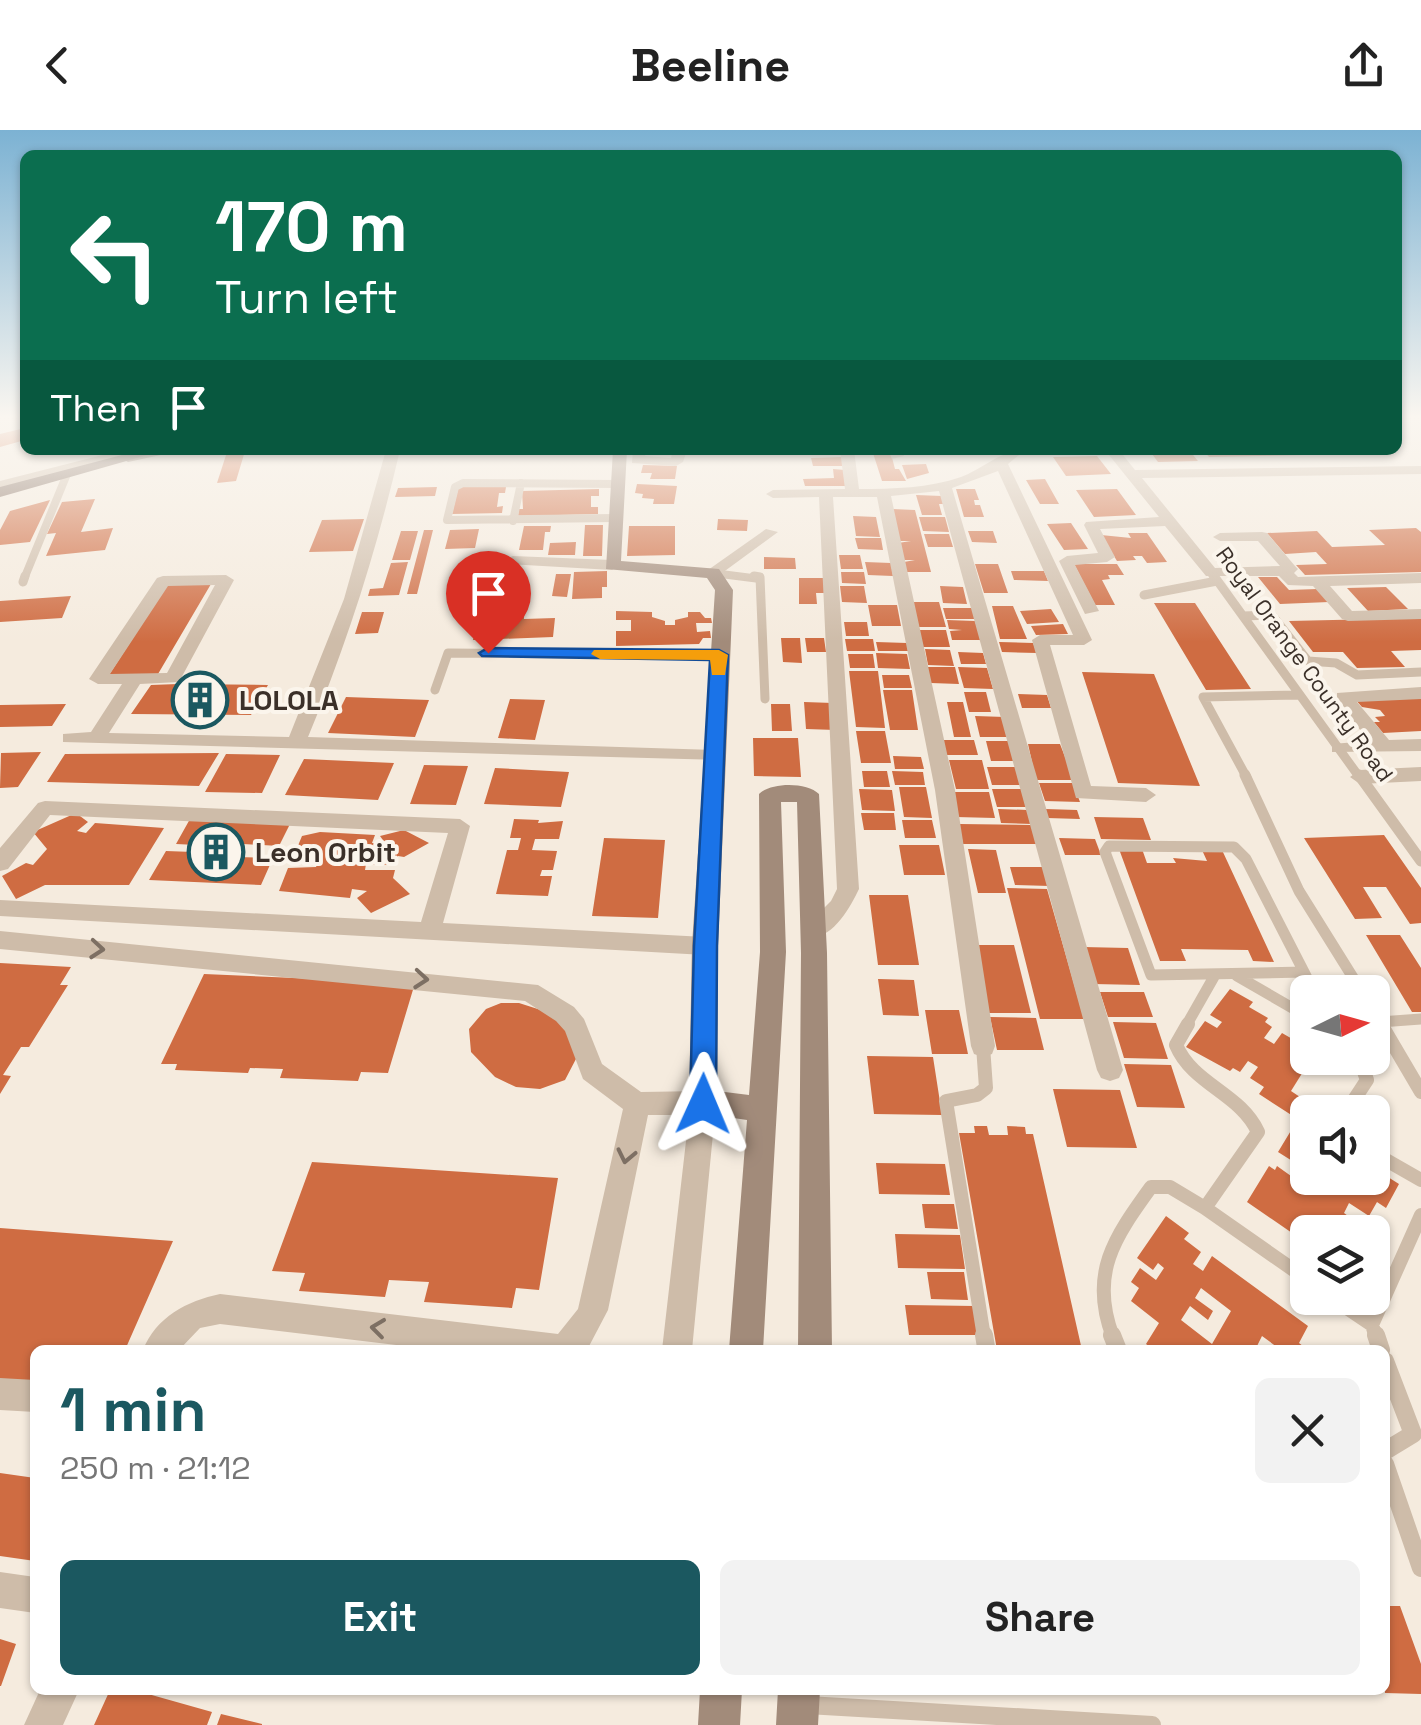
<!DOCTYPE html>
<html lang="en">
<head>
<meta charset="utf-8">
<style>
	:root { --surface:#fff; --page:#f2f2f2; --text:#222; --muted:#767676; --accent:#1b5860 }
	body { margin:0; font-family:"Space Grotesk",sans-serif; background:var(--page); color:var(--text); height:100vh; display:flex; flex-direction:column; font-size:38px; white-space:nowrap }
	* { box-sizing:border-box; margin:0 }
	p { font-size:32px; color:var(--muted) }
	.icon { flex:none; width:55px; height:55px; fill:none; stroke:currentColor; stroke-width:2; stroke-linecap:round; stroke-linejoin:round }
	.map { position:relative; flex:1; overflow:hidden }
	.panel { position:absolute; left:30px; top:1215px; width:1360px; height:350px; display:flex; flex-direction:column; background:var(--surface); border-radius:15px; box-shadow:0 2px 8px #0004 }
	.panel>* { flex:none }
	.banner { position:absolute; left:20px; top:20px; width:1382px; height:305px; border-radius:15px; box-shadow:0 2px 8px #0004; background:#0b6e4f; color:#fff; overflow:hidden }
	.needle { width:65px; rotate:85deg }
	.tools { position:absolute; left:1290px; top:845px; display:grid; gap:20px }
	.tools a { display:grid; place-items:center; width:100px; height:100px; border-radius:15px; background:var(--surface); box-shadow:0 2px 8px #0004; font-size:50px }
	.pin { position:absolute; display:grid; place-items:center; width:85px; height:85px; color:#fff; margin:-102px -42px; border-radius:50% 50% 50% 0; rotate:-45deg; box-shadow:0 0 10px #0007 }
	.pin .icon { rotate:45deg }
	.me { position:absolute; width:110px; margin:-55px; rotate:1deg; stroke-linejoin:round; filter:drop-shadow(0 0 8px #0008) }
	.turn { display:flex; align-items:center; gap:35px; height:210px; padding:0 30px; font-size:45px }
	.turn .icon { width:130px; height:130px; stroke-width:2.5 }
	.turn b { display:block; font-size:70px; line-height:85px }
	.then { display:flex; align-items:center; height:95px; padding:0 30px; background:#0003; gap:20px; font-size:38px }
	.round { display:grid; place-items:center; flex:none; width:105px; height:105px; border-radius:15px; background:var(--page) }
	.overview { display:flex; align-items:center; justify-content:space-between; height:170px; padding:0 30px }
	h1 { font-size:60px; font-weight:700; line-height:75px; color:var(--accent) }
	.button { display:flex; gap:20px; margin-top:auto; padding:20px 30px }
	.button a { flex:1; height:115px; border-radius:15px; background:var(--accent); color:#fff; font-size:40px; font-weight:700; line-height:115px; text-align:center }
	.button a+a { background:var(--page); color:var(--text) }
	header { display:flex; justify-content:space-between; align-items:center; height:130px; padding:0 30px; background:var(--surface); font-size:45px; font-weight:700 }
	.map>svg:first-child { display:block }
</style>
</head>
<body>
<header><svg class="icon" aria-label="back" viewBox="0 0 24 24"><path d="M15 5l-7 7 7 7"/></svg>Beeline<svg class="icon" aria-label="share" viewBox="0 0 24 24"><path d="M12 15V3M7 8l5-5 5 5M5 13v7h14v-7"/></svg></header>
<div class="map">
<svg width="1421" height="1595" viewBox="0 0 1421 1595">
	<rect width="100%" height="100%" fill="#f5ebde"/>
	<path fill="#cf6c42" fill-rule="evenodd" d="M25,298V310L0,317V304Z
		M872,320H890L895,339H899L906,351H882Z
		M1149,320H1189L1198,331L1158,332Z
		M1203,320H1299L1304,325L1209,327Z
		M245,321L236,351L217,353L227,322Z
		M1097,326L1111,344L1066,346L1053,327Z
		M844,327L846,336H813L811,328Z
		M926,334L929,343L907,349L902,335Z
		M643,335L677,336L675,349H650L652,343H641Z
		M833,339L845,340L848,356H805L803,349L834,348Z
		M1045,349L1059,374H1040L1026,350Z
		M637,354L677,356L674,374H653L654,369L642,368L643,364L635,363Z
		M464,355L506,357L505,363H499L497,377L503,376L502,383L452,384L458,359Z
		M437,357L435,366L395,367L398,358Z
		M599,359V366H591V377H598V384L518,386L519,379H523L522,361Z
		M956,359H975L979,370H974L975,375H980L984,387H964Z
		M1117,359L1136,385L1094,387L1076,360Z
		M916,365L942,366L945,374H939L942,385H922Z
		M95,369L81,402L113,398L105,420L46,426L56,403L47,404L62,372Z
		M50,370L30,412L0,415V400L10,381Z
		M892,379L915,380L931,442H907L904,432L915,430H902L898,413L911,411H898Z
		M853,386L876,387L880,407L856,406Z
		M919,387H945L949,402L923,401Z
		M364,389L353,421L309,422L322,390Z
		M718,389L748,390L747,401L717,400Z
		M1071,393L1088,419L1064,420L1047,394Z
		M585,395H603L602,426H583Z
		M524,396H551L550,402H545L543,420H519Z
		M629,396H675V425L627,426Z
		M1416,398L1421,402V442L1305,445L1296,435L1327,434L1316,422L1285,424L1267,403L1317,401L1332,417L1385,415L1369,400Z
		M479,399L475,418L445,419L450,400Z
		M424,400H433L417,464H407Z
		M401,401H418L410,430H392Z
		M968,401H993L997,413L972,412Z
		M1128,403H1147L1167,432L1147,433L1142,426H1133L1136,430L1117,431L1101,405L1131,408Z
		M924,404H949L953,417H928Z
		M855,408H881L883,420L858,419Z
		M576,412L575,425H548L550,413Z
		M839,425H860L863,439H841Z
		M764,427L795,428L796,439H764Z
		M408,432L399,465L368,466L370,459L383,458L391,433Z
		M865,432L891,433L893,446L868,445Z
		M975,434H998L1008,463H984Z
		M1074,434H1117L1124,445H1108L1110,449L1102,450L1115,475H1095Z
		M607,441V457H602V468L572,469L574,442Z
		M1011,441H1044L1048,451L1014,450Z
		M841,442H864L866,454L842,453Z
		M556,444H571L567,467L552,466Z
		M1258,447H1277L1289,460L1317,459L1329,472L1280,474Z
		M799,448H823L825,463H816L817,474H799Z
		M211,454L158,544L109,545L167,455Z
		M840,456H864L867,473L842,472Z
		M940,456L963,457L967,474L943,473Z
		M1386,457L1408,479L1368,481L1347,458Z
		M71,466L62,488L0,492V471Z
		M912,472H939L946,497H918Z
		M1154,473H1195L1251,559L1206,560Z
		M868,475H897L901,496H872Z
		M992,476H1013L1027,509H1000Z
		M943,478H973L976,489H946Z
		M1051,479L1059,492L1027,494L1020,481Z
		M616,481L652,482V487L665,491V495H675V490L688,487V482H700L705,488H711L712,493H696L697,502L710,501L711,508H703L699,514L616,516V501H631V490H616Z
		M362,482H384L378,503L355,504Z
		M524,485V489L555,488L553,507L473,510L478,487L504,486L503,490H512L513,486Z
		M1421,488V520L1391,521L1405,537L1357,538L1343,522H1313L1289,491Z
		M947,490L975,491L981,510H952L950,501L962,500L949,499Z
		M844,492H867L869,506H846Z
		M1063,494L1068,504L1036,505L1031,496Z
		M919,500H946L950,517H923Z
		M781,508H800L802,533L783,532Z
		M805,508H824L826,522H807Z
		M845,509H873L875,521H847Z
		M876,512L907,513L908,521H878Z
		M999,512L1033,513L1037,523L1002,522Z
		M925,519L950,520L954,536L928,535Z
		M958,522L983,523L986,534H961Z
		M876,523L907,524L910,539L878,538Z
		M848,524H873L875,538H850Z
		M927,537H955L959,554L931,553Z
		M958,537L987,538L993,559L964,558Z
		M849,541H878L885,598L856,597Z
		M1082,542L1154,544L1200,656L1118,653Z
		M882,545H909L912,558H884Z
		M151,555L178,554L268,555L251,585L131,584Z
		M883,560H912L918,600H890Z
		M964,562H986L991,582H969Z
		M1018,564L1047,565L1051,578H1022Z
		M1421,564V601L1383,603L1374,592H1380L1375,587L1385,586L1380,580L1362,577L1353,567Z
		M346,567L429,570L415,607L328,603Z
		M510,569L545,570L535,610L498,608Z
		M804,572L833,573L836,600L806,599Z
		M947,572H963L971,607H954Z
		M66,574L52,596L0,597V575Z
		M771,574H790L792,601H772Z
		M975,586L1005,587L1011,607H980Z
		M856,601H885L891,633H861Z
		M753,608H798L801,647L754,646Z
		M939,610H974L978,625H942Z
		M986,611H1013L1019,631H991Z
		M1028,614H1060L1074,650H1036Z
		M41,622L18,657L0,658L1,623Z
		M219,623L199,656L47,652L65,624Z
		M226,624L280,625L262,663L205,662Z
		M893,626L921,627L924,639H895Z
		M304,629L394,633L378,670L285,665Z
		M949,630H982L989,659H956Z
		M424,635L468,636L456,675L410,674Z
		M987,637H1016L1021,655H992Z
		M495,638L569,642L561,677L484,674Z
		M862,641H887L890,657H864Z
		M892,641L923,642L925,655H895Z
		M1039,653H1073L1080,672L1045,671Z
		M899,657H926L932,688L904,687Z
		M859,659L892,660L895,681L862,680Z
		M992,659H1024L1029,677H997Z
		M951,662H989L995,688L956,687Z
		M998,679L1028,680L1032,694L1001,693Z
		M1045,679L1077,680L1080,689L1047,688Z
		M76,683L88,692L77,701L86,703L95,693L164,698L129,755H45L16,769L2,746L26,733L33,735L47,719L33,702Z
		M861,683H894L896,700H864Z
		M1094,687L1143,688L1151,710L1101,709Z
		M190,689L291,692L279,716L243,714L236,727L273,728L261,755L149,750L166,721L193,722L197,715L176,714Z
		M514,689L539,690L538,693L563,691L559,709H535L532,720L557,721L553,740H542L540,746H552L548,766L496,764L507,720H518L521,708H510Z
		M902,690H932L936,708H905Z
		M959,694L1031,695L1040,714H963Z
		M404,700L429,713L404,727L398,726L394,735L366,734L365,740H395L393,748L410,764L371,783L357,768L367,761L352,759L350,768L279,761L288,738L316,737L319,730H292L302,706L320,702L375,705L372,713H385L380,706Z
		M1384,705L1421,758V793L1410,794L1386,757H1363L1382,788L1355,789L1304,708Z
		M604,708L665,710L658,788L592,786Z
		M1059,708L1095,709L1101,725H1065Z
		M899,715H939L945,745H904Z
		M968,719L996,720L1006,763H978Z
		M1119,719H1142L1147,733H1176L1173,728L1207,731L1202,720H1222L1274,832L1253,831L1248,820L1181,819L1186,831H1160Z
		M1010,737H1045L1050,756L1015,755Z
		M1007,758L1047,759L1084,889H1040Z
		M869,765H908L919,835H878Z
		M1366,805H1400L1421,838V882H1412Z
		M974,815H1014L1031,883H988Z
		M1083,817L1128,818L1140,855L1094,854Z
		M0,833L71,837L60,855H68L29,917H21L3,945L11,946L0,964Z
		M204,844L415,853L388,943L361,942L358,951L280,948L283,939L250,938L248,943L175,940L177,934H161Z
		M878,849L914,850L919,886L883,885Z
		M1230,859L1253,872L1249,877L1268,888L1265,892L1272,897L1264,908L1274,914L1282,903L1301,914L1308,904V928H1334L1327,939L1311,929L1291,961L1306,971L1296,988L1259,964L1264,957L1250,948L1258,937L1248,931L1240,942L1233,938L1230,941L1186,917L1205,891L1217,898L1222,892L1210,885Z
		M1100,862H1144L1153,887H1108Z
		M501,873H519L544,881L568,899L577,927L565,950L540,959L516,957L495,947L471,922L469,899L486,879Z
		M925,880H959L968,924H932Z
		M990,887L1036,888L1044,920H997Z
		M1113,892L1156,893L1168,929L1124,928Z
		M867,926L933,927L942,985L874,984Z
		M1124,934L1171,935L1185,978L1137,977Z
		M1053,959L1120,960L1137,1018L1067,1017Z
		M1298,989L1308,995V1048H1372V1037L1399,1054L1386,1078L1377,1072L1369,1086L1349,1073L1344,1083L1363,1097L1360,1102H1308V1114L1247,1072L1269,1036L1275,1040L1277,1036L1298,1051L1305,1039L1278,1022Z
		M974,996H987L989,1005H1008L1007,996L1025,997L1026,1004H1033L1082,1220H997L959,1003H975Z
		M312,1032L558,1048L539,1160L516,1158L512,1178L424,1172L429,1152L389,1150L385,1167L299,1161L305,1143L272,1141Z
		M876,1033L945,1034L950,1065L879,1064Z
		M922,1074H954L958,1099L925,1098Z
		M1166,1086L1189,1103L1184,1109L1201,1122L1193,1134L1203,1141L1212,1126L1308,1196L1299,1213L1308,1220H1281L1262,1206L1255,1220H1154L1146,1214L1159,1193L1131,1171L1139,1158L1131,1152L1140,1138L1156,1150L1164,1138L1158,1133L1153,1140L1137,1128ZM1201,1158L1231,1181L1212,1214L1181,1190L1190,1176L1208,1190L1213,1181L1195,1168Z
		M0,1098L173,1111L125,1220H35V1252L0,1249Z
		M895,1104L960,1105L965,1139L898,1138Z
		M927,1142H964L968,1170L931,1169Z
		M905,1175L975,1176L980,1205H909Z
		M0,1343L35,1348V1431L0,1426Z
		M1385,1476H1400L1421,1534V1564L1385,1563Z
		M0,1509L16,1514L1,1556H0Z
		M110,1560H134L212,1582L207,1595H94Z
		M221,1584L262,1594V1595H217Z"/>
	<g fill="none" stroke-linecap="round" stroke-linejoin="round">
		<path stroke="#cebca9" stroke-width="8" d="M0,355L139,320
			M615,388L447,390L455,357L463,353L617,354
			M513,391L521,353
			M713,443L760,449
			M1211,443L1215,449
			M24,449L67,344"/>
		<path stroke="#cebca9" stroke-width="9" d="M754,446L760,447L765,569
			M1214,446L1360,648
			M23,452L25,446
			M1144,465L1217,451
			M1243,486L1272,485L1308,531L1336,533L1357,545L1421,542
			M435,560L448,523L719,525
			M1247,648L1203,567L1300,565"/>
		<path stroke="#cebca9" stroke-width="11" d="M1245,645L1299,761L1362,862
			M1359,645L1421,731
			M1109,716L1234,717L1246,729L1304,842L1151,845L1105,722Z
			M1304,842L1314,862
			M1237,846L1308,887
			M1372,879L1382,896
			M1380,892L1421,889
			M1186,896L1215,845"/>
		<path stroke="#cebca9" stroke-width="14" d="M1188,894L1176,915C1193,955 1240,963 1258,1002L1205,1078L1308,1150
			M1381,894L1421,962
			M983,916L986,958L977,965L946,971L984,1207
			M1346,982L1367,950L1359,928
			M1372,1022L1421,1050
			M1332,1168L1372,1195L1376,1207
			M1372,1195L1421,1085
			M1113,1207C1089,1144 1114,1108 1151,1057H1170L1205,1078"/>
		<path stroke="#cebca9" stroke-width="18" d="M984,1205L986,1217
			M1112,1205L1118,1220
			M1376,1205L1381,1220
			M1385,1231L1413,1304L1385,1321
			M1385,1334L1421,1438
			M807,1575L1152,1595"/>
		<path fill="#cebca9" fill-rule="evenodd" d="M386,320H400C377,419 347,514 308,607L715,620L722,622V630L63,612V604L91,602L122,554H98L89,549L157,448L163,446L226,445L234,450L179,552L140,554L109,603L289,607L344,469ZM215,455L167,543L110,544L168,456Z
			M633,320H647L645,326L671,328L673,320H687L683,332L676,336L632,333Z
			M840,320H854L859,359C893,359 929,358 961,347C983,339 1001,320 1025,320L1008,334L1092,510L1084,515H1050L1091,656L1146,658L1156,665L1146,672L1076,668L1032,510L1040,505H1073L998,341L952,358L1123,940L1119,948L1110,951L1101,948L1097,940L939,361L891,366L955,660L995,916L992,924L983,927L974,924L971,916L935,660L877,367H833L859,759C850,778 830,814 805,806L802,800L831,771L837,759L819,367L773,368L766,364L773,360L845,359Z
			M888,320H902L904,326L892,329Z
			M1105,320H1119L1135,340L1421,336V344L1142,348L1215,438L1280,436L1258,411H1220L1213,407L1220,403L1262,402L1267,403L1295,436L1298,439L1294,443L1298,447L1421,443V453L1330,456L1352,481L1421,479V489L1348,491L1342,489L1313,456L1288,455L1279,446H1206L1165,396L1100,399L1115,427L1107,432L1075,435L1099,481L1085,484L1059,431L1067,426L1098,423L1084,395L1086,392L1159,387Z
			M766,399L778,402L718,446H708V440Z
			M513,426L612,430L620,435L612,440L508,434V428Z
			M1421,557V569L1357,572L1389,610L1421,609V621L1332,622V614L1369,611L1337,571V563Z
			M1421,637V651L1360,654L1350,647L1360,640Z
			M45,671L460,689L470,696L443,793L705,807L713,810L716,816L713,822L705,825L0,786V770L421,792L448,703L50,685L8,739L0,741V718L38,673Z
			M0,801L538,855L574,877L584,889L602,934L641,962L703,961L712,965L716,973L692,1220H662L689,985H648L608,1180L587,1220H438L220,1194L200,1198L179,1220H143C156,1187 187,1171 220,1164L558,1204L578,1179L623,979L583,949L565,901L556,891L525,871L0,819Z
			M0,1248L35,1250V1282L0,1280Z
			M0,1442L35,1447V1483L0,1478Z
			M40,1560H79L63,1595H24Z"/>
		<path fill="#a28b7a" fill-rule="evenodd" d="M150,320H184L128,332L121,328Z
			M613,320H627L621,431L719,439L733,460L718,816L717,961L749,965L760,822L759,664C771,652 807,652 819,664L827,823L832,1220H798L801,823L797,672H781L786,822L763,1220H729L747,990L693,982L689,973L692,816L715,460L707,448L606,439Z
			M700,1560H742L740,1595H698Z
			M778,1560H820L818,1595H776Z"/>
		<path fill="#7e6759" fill-rule="evenodd" d="M141,320H165L0,367V357Z"/>
	</g>
	<defs><path id="oneway-chevron" d="M-2-3.5L2.5 0L-2 3.5" fill="none" stroke-width="1.6" stroke-linecap="round" stroke-linejoin="round" transform="scale(2.5)"/></defs>
	<g stroke="#7d6f63">
		<use href="#oneway-chevron" transform="translate(97 819) rotate(5)"/>
		<use href="#oneway-chevron" transform="translate(421 849) rotate(5)"/>
		<use href="#oneway-chevron" transform="translate(626 1026) rotate(102)"/>
		<use href="#oneway-chevron" transform="translate(378 1198) rotate(-173)"/>
	</g>
	<linearGradient id="sky" x2="0" y2="1"><stop stop-color="#7cb2d3"/><stop offset="0.56" stop-color="#faf6f0"/><stop offset="1" stop-color="#faf6f0" stop-opacity="0"/></linearGradient>
	<rect width="1421" height="512" fill="url(#sky)"/>
	<path fill="#1a73e8" stroke="#114b97" stroke-width="2.5" d="M488,518L719,520L728,525L717,816L716,974L713,982L703,985L694,982L690,974L694,816L710,530L482,526L479,523Z"/>
	<path fill="#f59e0b" d="M594,520H719L728,525L725,545H712L710,530L600,529L591,524Z"/>
	<defs>
		<g id="building-ring" transform="scale(2.875)"><circle r="9.5" fill="#fbf5ec" stroke="#1b5860" stroke-width="1.5"/><path d="M-4-6H4V6H1V3H-1V6H-4ZM-2.5-4.3h1.7v1.8h-1.7ZM.8-4.3h1.7v1.8H.8ZM-2.5-1h1.7V.8h-1.7ZM.8-1h1.7V.8H.8Z" fill="#1b5860"/></g>
	</defs>
	<g fill-rule="evenodd">
		<use href="#building-ring" x="200" y="570"/>
		<use href="#building-ring" x="216" y="722"/>
	</g>
	<g text-anchor="middle" stroke-width="8" stroke-linejoin="round" paint-order="stroke">
		<g font-size="22" fill="#3b3029" stroke="#fbf5ec">
			<text transform="translate(1305 534) rotate(54)" y="8">Royal Orange County Road</text>
		</g>
		<g font-size="28" font-weight="bold" fill="#3b3029" stroke="#fbf5ec" text-anchor="start">
			<text x="239" y="580">LOLOLA</text>
			<text x="255" y="732">Leon Orbit</text>
		</g>
	</g>
</svg>
<div class="tools">
<a><svg class="needle" viewBox="-14 -14 28 28"><path d="M0-13l5 13h-10z" fill="#e53935"/><path d="M0 13l5-13h-10z" fill="#767676"/></svg></a>
<a><svg class="icon" aria-label="sound" viewBox="0 0 24 24"><path d="M4 9h4l5-4v14l-5-4H4zM17 9q2 3 0 6"/></svg></a>
<a><svg class="icon" aria-label="layers" viewBox="0 0 24 24"><path d="M12 4l9 5-9 5-9-5zM3 14l9 5 9-5"/></svg></a>
</div>
<div class="pin" style="left:488px;top:523px;background:#d93025"><svg class="icon" aria-label="arrive" viewBox="0 0 24 24"><path d="M6 21V4h12l-3 4 3 4H6"/></svg></div>
<svg class="me" style="left:703px;top:974px" viewBox="-20 -20 40 40"><path d="M0-17L14 15 0 8-14 15z" fill="#1a73e8" stroke="#fff" stroke-width="4"/></svg>
<div class="banner">
<div class="turn"><svg class="icon" aria-label="left" viewBox="0 0 24 24"><path d="M17 20v-9H6M10 6l-5 5 5 5"/></svg><div><b>170 m</b>Turn left</div></div>
<div class="then">Then<svg class="icon" aria-label="arrive" viewBox="0 0 24 24"><path d="M6 21V4h12l-3 4 3 4H6"/></svg></div>
</div>
<section class="panel">
<div class="overview"><div><h1>1 min</h1><p>250 m · 21:12</p></div><a class="round"><svg class="icon" aria-label="close" viewBox="0 0 24 24"><path d="M6 6l12 12M18 6L6 18"/></svg></a></div>
<div class="button"><a>Exit</a><a>Share</a></div>
</section>
</div>
</body>
</html>
